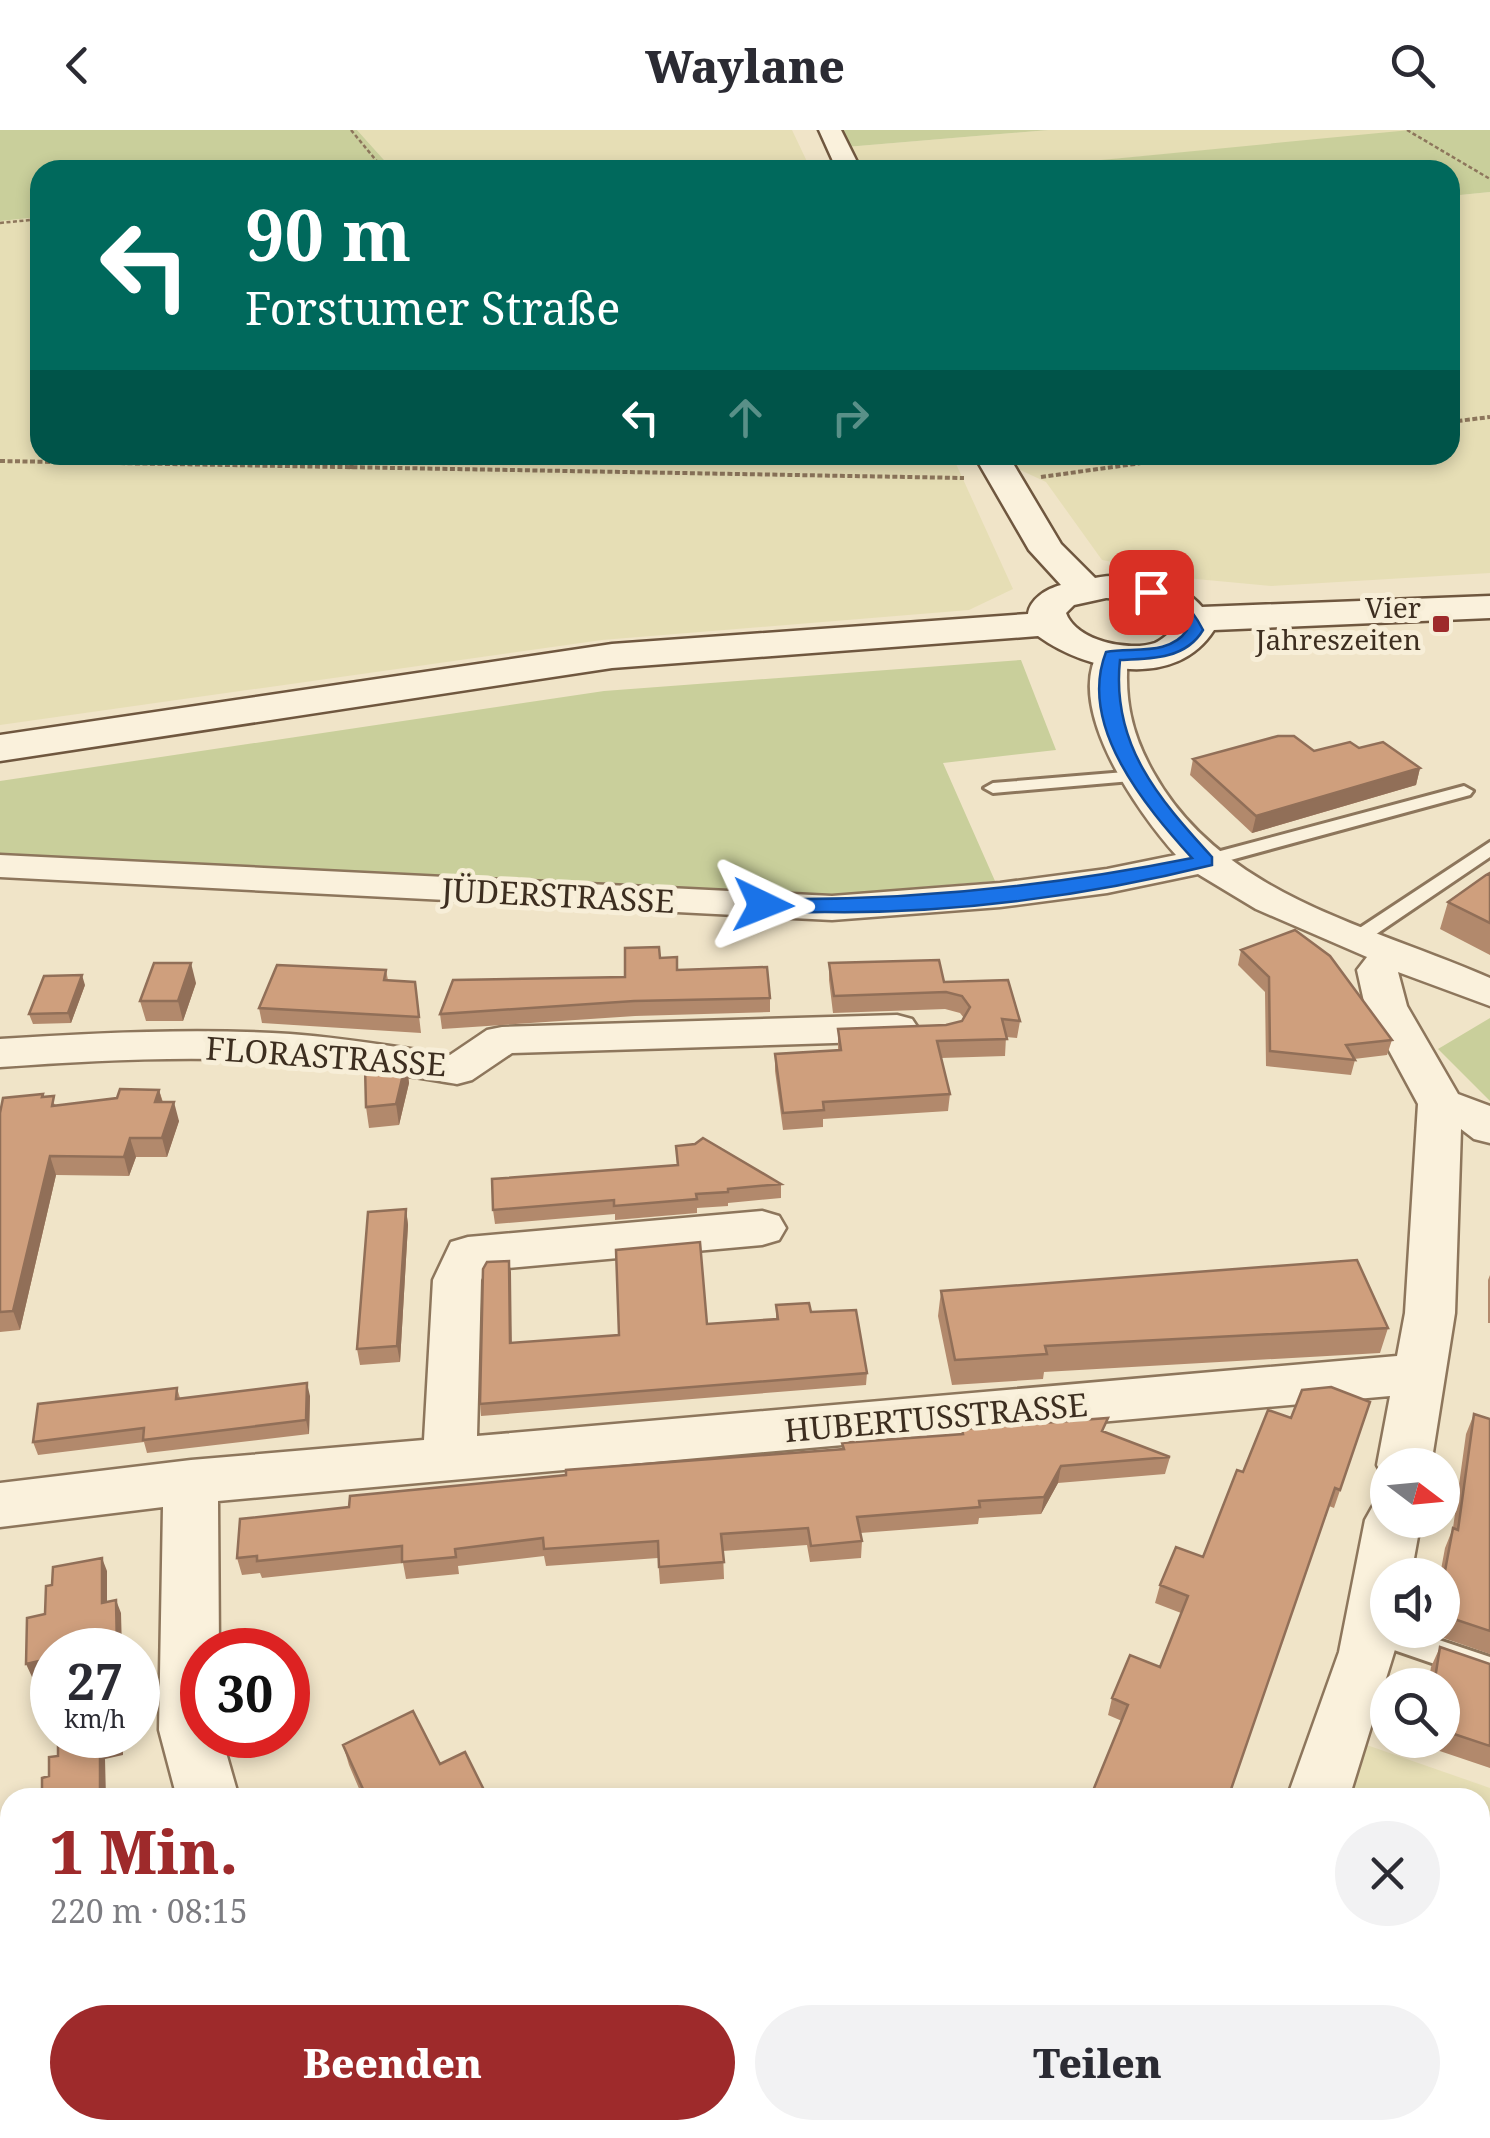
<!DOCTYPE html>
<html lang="de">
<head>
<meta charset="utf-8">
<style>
	:root { --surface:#fff; --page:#f2f2f3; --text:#2b2b33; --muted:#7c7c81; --accent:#9e2a2b }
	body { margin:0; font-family:"Noto Serif",serif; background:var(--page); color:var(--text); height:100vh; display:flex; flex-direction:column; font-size:38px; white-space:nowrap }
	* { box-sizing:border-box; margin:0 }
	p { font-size:32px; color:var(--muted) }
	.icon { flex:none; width:55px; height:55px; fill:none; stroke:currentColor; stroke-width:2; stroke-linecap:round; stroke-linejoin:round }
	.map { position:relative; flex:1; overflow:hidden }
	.side { position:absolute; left:0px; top:1658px; width:1490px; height:352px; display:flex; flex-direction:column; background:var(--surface); border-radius:30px 30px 0 0; box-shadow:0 5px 15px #0003 }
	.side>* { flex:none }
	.banner { position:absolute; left:30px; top:30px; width:1430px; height:305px; border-radius:30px; box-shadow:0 5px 15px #0003; background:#00695c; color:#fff; overflow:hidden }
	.needle { width:65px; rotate:106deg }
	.tools { position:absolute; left:1370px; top:1318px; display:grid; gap:20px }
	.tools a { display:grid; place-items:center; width:90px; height:90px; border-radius:50%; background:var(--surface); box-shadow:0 5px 15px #0003; font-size:50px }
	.speed { position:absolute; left:30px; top:1498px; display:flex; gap:20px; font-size:50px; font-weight:700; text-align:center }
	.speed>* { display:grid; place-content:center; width:130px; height:130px; border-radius:50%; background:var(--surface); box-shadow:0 5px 15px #0003; line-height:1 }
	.speed small { font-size:25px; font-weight:400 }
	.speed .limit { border:15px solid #d22; background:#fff; color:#111 }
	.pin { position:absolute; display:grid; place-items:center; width:85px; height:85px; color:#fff; margin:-42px; border-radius:20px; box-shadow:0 5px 15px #0006 }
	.me { position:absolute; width:110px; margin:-55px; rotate:92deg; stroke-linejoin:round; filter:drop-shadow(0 0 8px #0008) }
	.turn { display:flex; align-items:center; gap:35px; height:210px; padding:0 50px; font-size:45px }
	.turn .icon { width:130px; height:130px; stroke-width:2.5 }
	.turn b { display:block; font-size:70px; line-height:85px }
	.lanes { display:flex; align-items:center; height:95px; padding:0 50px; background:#0003; justify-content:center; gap:50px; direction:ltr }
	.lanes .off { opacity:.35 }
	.round { display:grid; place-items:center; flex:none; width:105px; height:105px; border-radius:52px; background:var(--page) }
	.headline { display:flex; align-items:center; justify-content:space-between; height:170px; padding:0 50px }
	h1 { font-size:60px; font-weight:800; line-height:75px; color:var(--accent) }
	.cta { display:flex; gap:20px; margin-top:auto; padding:20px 50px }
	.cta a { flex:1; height:115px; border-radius:60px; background:var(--accent); color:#fff; font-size:40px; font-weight:800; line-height:115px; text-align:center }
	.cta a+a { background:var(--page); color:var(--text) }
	header { display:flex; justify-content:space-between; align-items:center; height:130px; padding:0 50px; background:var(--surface); font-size:45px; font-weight:800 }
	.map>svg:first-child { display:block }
</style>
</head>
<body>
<header><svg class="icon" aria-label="back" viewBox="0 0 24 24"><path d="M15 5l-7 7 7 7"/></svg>Waylane<svg class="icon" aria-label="search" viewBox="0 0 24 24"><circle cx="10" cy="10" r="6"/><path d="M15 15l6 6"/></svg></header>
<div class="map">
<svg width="1490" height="2008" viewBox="0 0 1490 2008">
	<rect width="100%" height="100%" fill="#f0e4c8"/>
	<path fill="#e6deb5" d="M357,0H792L811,40H393Z
		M1049,0H1414L1415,1L998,40H860L846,17Z
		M1490,62V443L1271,456L1196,449L1102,430L1046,352L1014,337L1007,325H1450V66Z
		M40,87V325H952L1013,459L969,480L602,510L0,595V91Z
		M1361,1613L1490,1658V2008H1344L1328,2000H1480V1668L1344,1667Z"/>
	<path fill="#c9cf9b" d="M0,0H357L393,40H40V87L0,91Z
		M834,0H1049L846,17Z
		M1410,0H1490V62L1450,66V40H998Z
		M1021,530L1056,620L943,633L995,751L827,765L697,763L0,723V651L604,561Z
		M1490,888V971L1438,919Z"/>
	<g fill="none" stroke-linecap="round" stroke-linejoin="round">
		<g stroke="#8d765c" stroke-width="6">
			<path id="lane" d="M1137,641L1146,646L1143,650L993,663L984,658L993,653Z
				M1464,656L1473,661L1470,665L1205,737L1196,731L1198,727Z
				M1490,712V727L1366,811H1352L1349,807L1352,803Z
				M1372,1487L1388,1493V1500H1409L1490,1527V1553L1362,1509L1357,1500L1362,1491Z"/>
		</g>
		<g stroke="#8d765c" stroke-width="5">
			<path id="street" d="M1112,515L1123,518L1128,525C1124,569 1131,603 1153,642C1222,766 1369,795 1490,848V876L1398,842L1407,876L1458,964L1490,976V1013L1474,1009L1461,999L1455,1183L1431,1335H1388L1385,1350L1377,1335L1390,1266L218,1371L219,1520H202V1605H221L239,1668H177L159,1600L163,1377L0,1397V1353L191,1330L424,1310L433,1150L451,1112L468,1107L762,1081L779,1086L786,1098L779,1110L762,1115L486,1140L481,1150L477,1306L1397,1226L1405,1183L1418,974L1365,876L1357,840L1367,827L1256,779L1198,744L1107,763L1000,777L832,790L0,747V725L832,766L1000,753L1107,739L1176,725C1139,684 1061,575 1101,518Z
				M897,885L912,889L918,898L912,907L897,911L512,923L472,950L457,954C402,945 346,935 290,932C193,925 97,930 0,937V909C97,903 193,898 290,904C344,908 397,917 450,925L487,900L502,897Z
				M1388,1369V1390H1421L1411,1445H1388V1500H1401L1349,1668H1287L1339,1522L1365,1390L1374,1374Z
				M10,1758V1823L0,1827V1762Z
				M1166,2000H1238L1235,2008H1163Z"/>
		</g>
		<g stroke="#6f573f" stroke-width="5">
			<path id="secondary" d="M819,0H841L861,40H837Z
				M974,325H1008L1061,414L1095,448C1128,441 1180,450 1202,477L1490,466V488L1214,500C1176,560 1088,542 1038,506L612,538L0,631V605L612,514L1028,484C1030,469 1046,459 1061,455L1029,420ZM1106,468C1131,469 1165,470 1175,498C1169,503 1162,510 1155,513C1129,522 1076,511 1066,483L1074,475Z"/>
		</g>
		<path stroke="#8d765c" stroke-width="2.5" stroke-dasharray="4 2.5" stroke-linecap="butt" d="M351,0L384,40
			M1407,0L1490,49
			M0,93L40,89"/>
		<path stroke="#8d765c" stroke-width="4" stroke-dasharray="5 2.5" stroke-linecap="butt" d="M1450,292L1490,287
			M0,331L964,348
			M351,339L353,325
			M1041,347L1199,325"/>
		<use href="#lane" fill="#faf1dc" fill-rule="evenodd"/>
		<use href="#street" fill="#faf1dc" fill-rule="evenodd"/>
		<use href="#secondary" fill="#faf1dc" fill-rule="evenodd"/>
	</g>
	<path fill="#b2896c" d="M1359,618L1420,638L1416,655L1252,703L1190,645L1193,629Z
		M1490,743V825L1440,799L1448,772Z
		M1241,820L1392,910L1387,925L1354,929L1355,930L1351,945L1266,936L1265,862L1238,835Z
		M660,828L677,840L770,868V882L635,886L442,899L440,884L625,847Z
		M829,833L944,852L1020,891L1017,908L1006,907L1005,926L941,928L950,964L948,981L823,989V997L783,1000L775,941V924L838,920V899L946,895L962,891L964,888L960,883L945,879L833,883L829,850Z
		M386,840L388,850L415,852L421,903L262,893L259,878Z
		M196,853L183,891H146L140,871Z
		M85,855L71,893L33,894L29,884Z
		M406,932L409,953L399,995L369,998L366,977Z
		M159,960L163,972L179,991L167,1027H136L129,1046L56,1045L20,1200L0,1202V983L45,967L56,975L117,968Z
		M676,1016L781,1054V1068L728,1073V1076L697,1078V1083L615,1090V1084L495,1094L493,1080L677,1035Z
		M406,1079L408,1095L400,1232L360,1235L357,1219Z
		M511,1142V1213L619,1205L707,1194L776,1189V1175L811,1182L867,1243L866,1255L481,1286L480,1274Z
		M1490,1145V1193H1488V1150Z
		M941,1161L1388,1198L1380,1223L1044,1242L1043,1249L952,1255L938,1186Z
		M177,1258L180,1268L310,1266L309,1304L147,1323L144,1312L38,1325L33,1312Z
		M1370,1272L1334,1378L1329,1376L1122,1591L1108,1585L1112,1568L1160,1537L1181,1483L1155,1473L1160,1455L1203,1427L1243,1342L1291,1288Z
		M1474,1284L1490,1289V1524L1429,1503L1430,1500H1442V1445H1440L1445,1418L1453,1398L1466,1304Z
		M962,1299L1105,1303L1170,1327L1165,1344L1058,1353L1041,1384L979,1388L978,1394L860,1403L862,1411L861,1428L810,1432L807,1415L723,1421L724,1449L660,1454L658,1428L546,1436L544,1426L458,1436L459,1444L406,1449L403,1433L262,1448L260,1443L242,1445L237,1428L349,1377L842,1319V1313L962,1304Z
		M1440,1517L1490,1534V1638L1419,1614L1420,1610H1442V1555H1428L1431,1537Z
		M343,1615L440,1634L488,1668H363L349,1635Z"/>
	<path fill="#916f58" d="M1420,638L1416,655L1252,703L1256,686Z
		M191,833L196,853L183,891L178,871Z
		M82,845L85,855L71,893L68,883Z
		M406,932L409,953L399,995L396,974Z
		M159,960L164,978L155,972Z
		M174,972L179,991L167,1027L162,1008Z
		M130,1008L136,1027L129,1046L124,1027Z
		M50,1026L56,1045L20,1200L13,1181Z
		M406,1079L408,1095L400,1232L397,1216Z
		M509,1131L511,1142L512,1225L510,1213Z
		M307,1253L310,1266L309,1304L306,1290Z
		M1061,1336L1058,1353L1041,1384L1044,1367Z
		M102,1428L107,1441V1486L102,1473Z
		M116,1470L121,1483L122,1520H117Z
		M52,1528V1542L32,1547L26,1534Z
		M118,1605H123V1625L105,1629L106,1668H100V1616Z
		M10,1944V1967L0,1972V1949Z"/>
	<path fill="#cf9f7d" stroke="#916f58" stroke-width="2.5" d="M1278,606H1294L1314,621L1350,612L1359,618L1383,612L1420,638L1256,686L1193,629Z
		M1490,743V793L1448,772L1486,745Z
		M1295,800L1330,826L1392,910L1346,915L1355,930L1270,921L1269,847L1241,820Z
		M659,817L660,828L677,827V840L767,837L770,868L634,871L440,884L453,850L625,847V818Z
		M939,830L944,852L1008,850L1020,891L1002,889L1007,909L937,911L950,964L823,972L824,980L783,983L775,924L841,920L838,899L946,895L962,891L970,877L962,866L946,862L834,866L829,833Z
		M154,833H191L178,871H140Z
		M277,835L386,840L384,850L415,852L419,887L259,878Z
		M82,845L68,883L29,884L44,846Z
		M406,932L396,974L366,977L365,936Z
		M120,959L159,960L155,972H174L162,1008H130L124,1027L50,1026L13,1181L0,1182V983L3,968L43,964L42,967L54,966L52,976L117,968Z
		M703,1008L781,1054L728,1059V1062L696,1064L697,1069L614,1076V1070L493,1080L492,1049L678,1035L676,1016L695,1014Z
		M406,1079L397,1216L357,1219L368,1082Z
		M700,1112L707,1194L778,1189L776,1175L809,1173L811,1182L856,1180L867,1243L480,1274L483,1139L487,1132L509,1131L510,1213L619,1205L616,1120Z
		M1357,1130L1388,1198L1045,1216L1047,1224L955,1230L941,1161Z
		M307,1253L306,1290L143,1310L144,1298L33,1312L38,1274L177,1258L176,1269Z
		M1331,1257L1370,1272L1340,1360L1335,1358L1228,1668H1090L1128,1575L1112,1568L1130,1525L1160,1537L1188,1466L1160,1455L1176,1417L1203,1427L1237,1340L1243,1342L1268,1280L1291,1288L1302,1260Z
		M1474,1284L1490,1289V1501L1442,1485V1457L1453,1398L1458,1400Z
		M1108,1288L1102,1301L1170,1327L1061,1336L1044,1367L979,1371L980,1377L857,1387L862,1411L811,1416L808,1398L721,1404L724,1432L659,1437L658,1411L544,1419L543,1408L455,1419L456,1427L402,1432V1416L257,1431V1426L237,1428L240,1389L349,1377L350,1366L566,1345V1340L844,1319L842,1313L963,1304L962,1299Z
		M102,1428V1473L116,1470L117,1520H52V1528L26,1534L27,1488L45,1484L46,1456L52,1455L53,1437Z
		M1440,1517L1490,1534V1616L1442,1600V1555H1434Z
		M413,1581L440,1634L465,1622L488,1668H367L343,1615Z
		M58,1605H118V1612L100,1616V1668H42V1648L49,1646V1627L58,1626Z
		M10,1832V1944L0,1949V1837Z
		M998,2000H1066L1063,2008H994Z
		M1290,2000H1291L1307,2008H1287Z"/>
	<path fill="#1a73e8" stroke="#114b97" stroke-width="2.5" d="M1146,459C1173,456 1192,478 1203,500C1186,529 1151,529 1120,530C1111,614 1158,668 1212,727V735C1087,766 952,784 825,782C802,782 777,784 756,779L753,775L763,769C908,771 1049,757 1192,728C1146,677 1077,596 1106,522C1132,517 1170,526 1187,500L1178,481L1146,465Z"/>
	<rect fill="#9e2a2b" stroke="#f7eed8" stroke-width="4" x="1431" y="484" width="20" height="20" rx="5"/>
	<g text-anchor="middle" stroke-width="10" stroke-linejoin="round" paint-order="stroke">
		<g font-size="28" fill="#3d2e20" stroke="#f7eed8" text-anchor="end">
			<text x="1421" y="488">Vier<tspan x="1421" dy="32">Jahreszeiten</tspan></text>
		</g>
		<g font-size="32" fill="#3d2e20" stroke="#f7eed8">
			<text transform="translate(558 766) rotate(3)" y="11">JÜDERSTRASSE</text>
			<text transform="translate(326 927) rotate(4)" y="11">FLORASTRASSE</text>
			<text transform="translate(936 1288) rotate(-5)" y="11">HUBERTUSSTRASSE</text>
		</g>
	</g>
</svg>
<div class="tools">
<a><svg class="needle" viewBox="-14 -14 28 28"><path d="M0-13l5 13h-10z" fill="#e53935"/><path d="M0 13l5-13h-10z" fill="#7c7c81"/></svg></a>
<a><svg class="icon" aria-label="sound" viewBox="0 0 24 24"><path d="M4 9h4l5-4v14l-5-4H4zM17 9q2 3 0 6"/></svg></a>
<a><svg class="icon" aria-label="search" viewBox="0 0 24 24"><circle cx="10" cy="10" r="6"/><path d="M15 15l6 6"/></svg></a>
</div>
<div class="speed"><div>27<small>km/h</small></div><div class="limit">30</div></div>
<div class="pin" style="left:1151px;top:462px;background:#d93025"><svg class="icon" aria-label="arrive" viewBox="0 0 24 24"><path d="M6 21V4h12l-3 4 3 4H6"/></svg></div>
<svg class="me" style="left:763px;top:775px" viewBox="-20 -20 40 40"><path d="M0-17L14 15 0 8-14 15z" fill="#1a73e8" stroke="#fff" stroke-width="4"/></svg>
<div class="banner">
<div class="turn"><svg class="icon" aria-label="left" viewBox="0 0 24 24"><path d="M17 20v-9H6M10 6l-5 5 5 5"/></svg><div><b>90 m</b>Forstumer Straße</div></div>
<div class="lanes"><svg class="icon" aria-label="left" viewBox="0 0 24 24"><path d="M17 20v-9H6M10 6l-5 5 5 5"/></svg><svg class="icon off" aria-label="ahead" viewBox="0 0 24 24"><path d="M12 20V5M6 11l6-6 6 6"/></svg><svg class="icon off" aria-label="right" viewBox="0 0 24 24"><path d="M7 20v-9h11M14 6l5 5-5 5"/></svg></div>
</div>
<section class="side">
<div class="headline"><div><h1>1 Min.</h1><p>220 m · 08:15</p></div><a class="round"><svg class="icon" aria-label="close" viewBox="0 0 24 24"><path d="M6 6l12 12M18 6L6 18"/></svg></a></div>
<div class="cta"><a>Beenden</a><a>Teilen</a></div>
</section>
</div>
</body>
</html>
